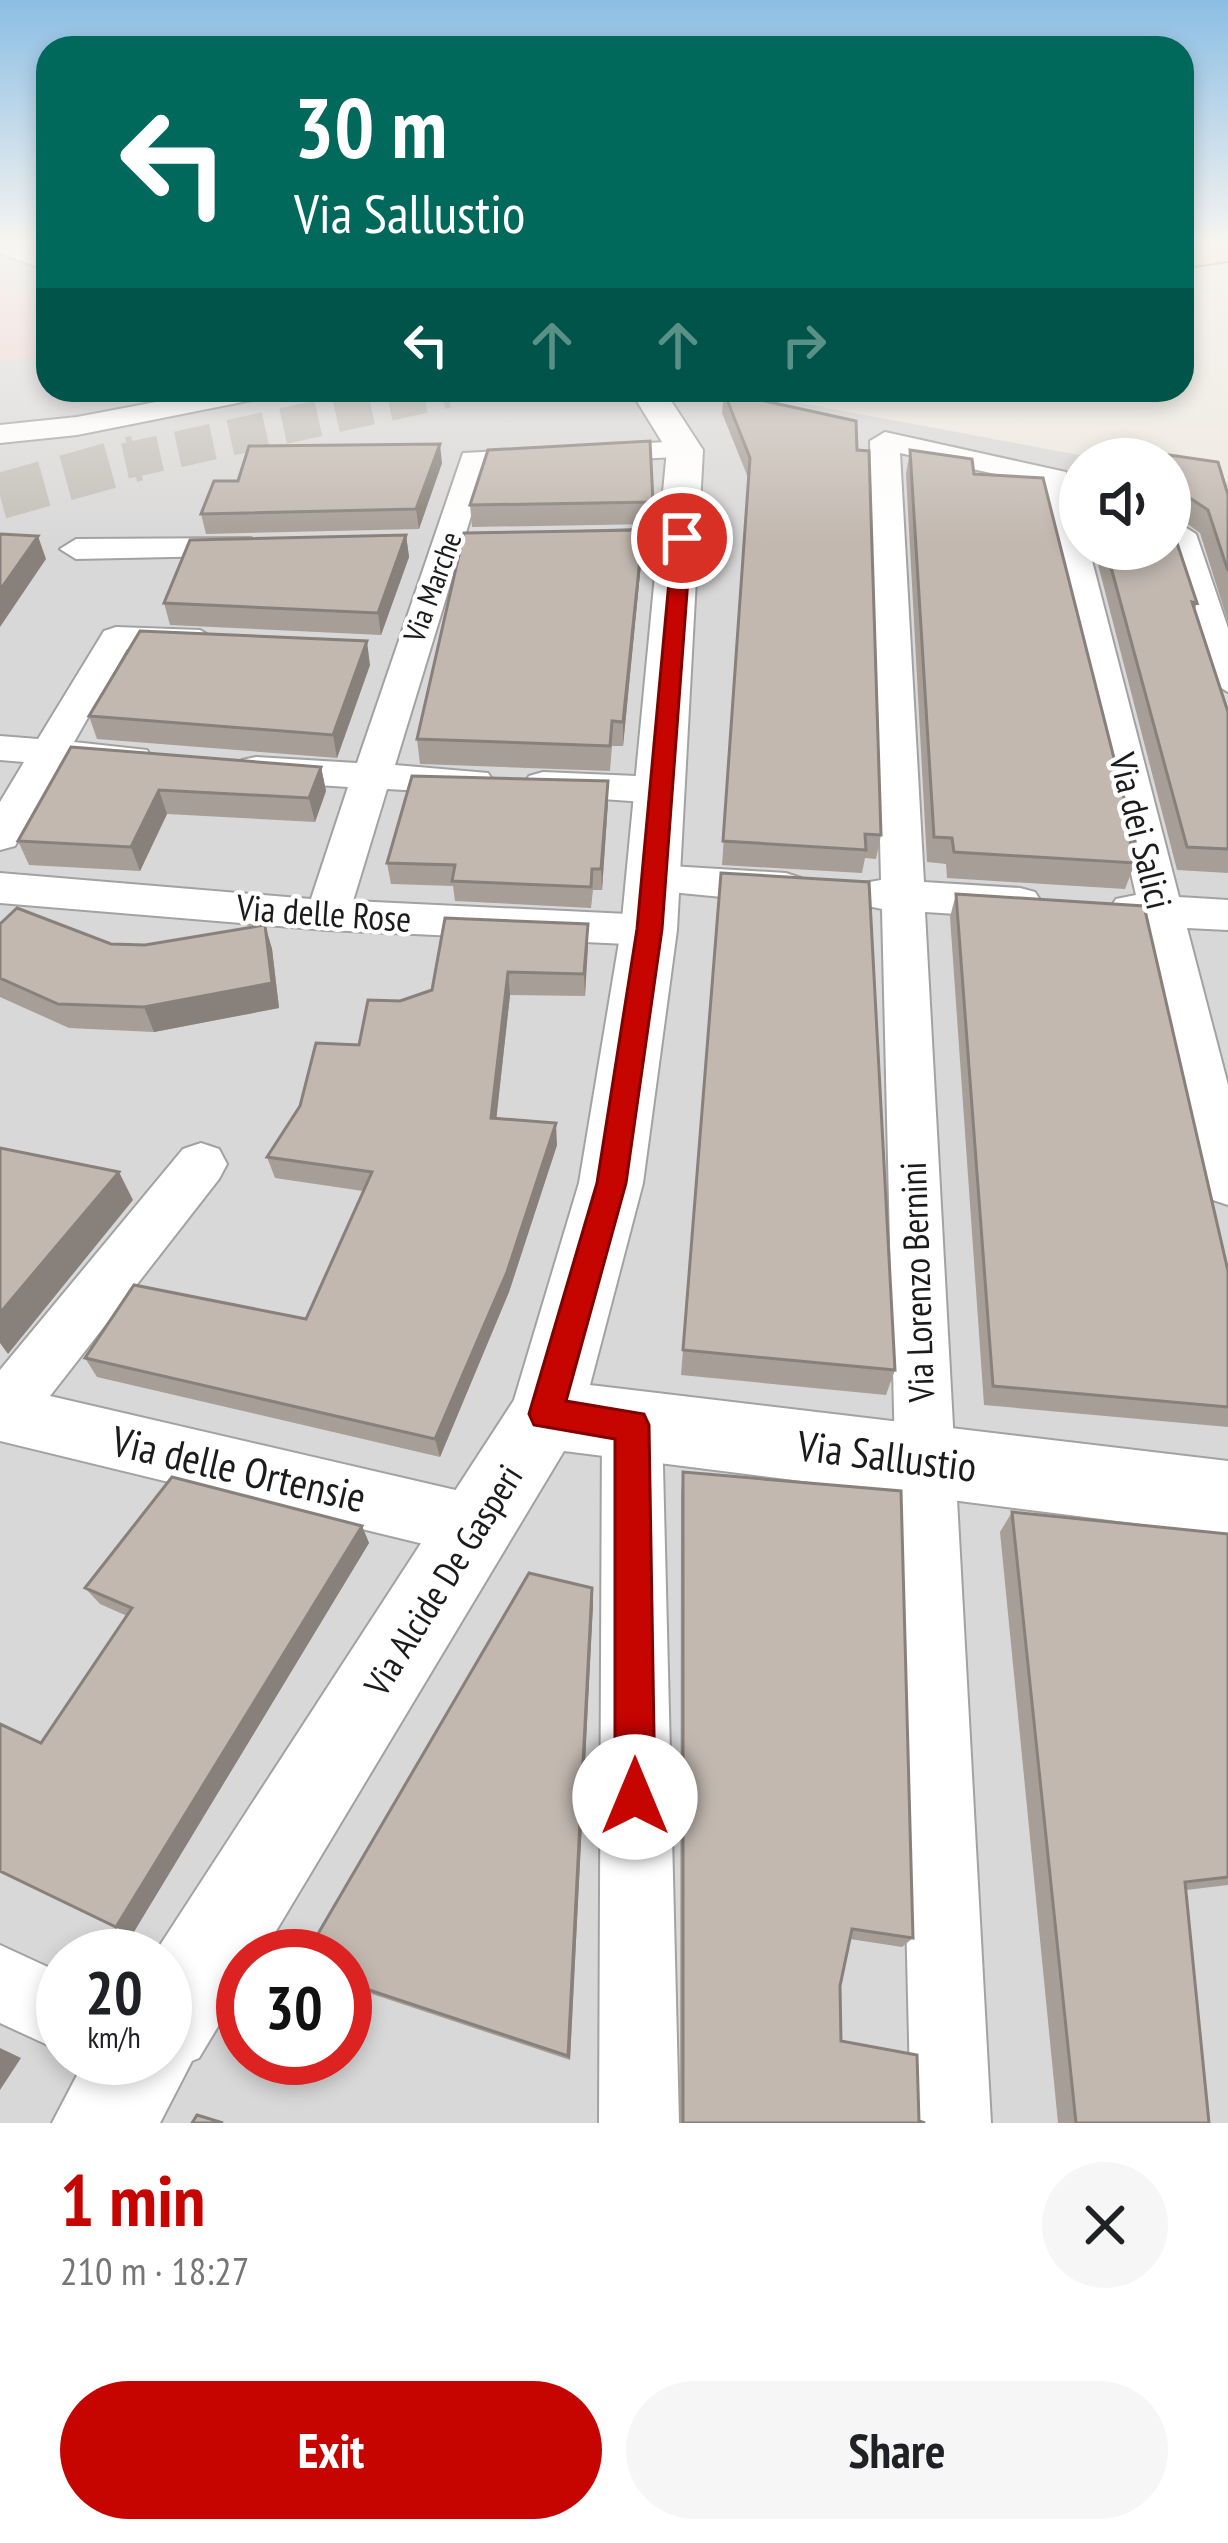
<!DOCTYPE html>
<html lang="en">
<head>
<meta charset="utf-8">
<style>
	:root { --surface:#fff; --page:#f6f6f6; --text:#202124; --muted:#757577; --accent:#c60400 }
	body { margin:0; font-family:"PT Sans Narrow",sans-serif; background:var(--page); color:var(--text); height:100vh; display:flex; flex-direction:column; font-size:45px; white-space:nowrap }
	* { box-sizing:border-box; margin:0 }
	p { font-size:39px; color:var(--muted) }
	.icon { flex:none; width:66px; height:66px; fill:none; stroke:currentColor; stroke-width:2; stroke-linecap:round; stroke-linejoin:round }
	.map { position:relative; height:2123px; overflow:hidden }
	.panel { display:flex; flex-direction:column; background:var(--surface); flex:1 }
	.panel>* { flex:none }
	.hud { position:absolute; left:36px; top:36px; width:1158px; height:366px; border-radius:36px; box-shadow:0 6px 18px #0003; background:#00695c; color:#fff; overflow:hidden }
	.fabs { position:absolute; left:1059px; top:438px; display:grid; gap:24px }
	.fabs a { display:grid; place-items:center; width:132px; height:132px; border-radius:50%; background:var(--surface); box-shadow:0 6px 18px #0003; font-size:60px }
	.speed { position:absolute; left:36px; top:1929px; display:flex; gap:24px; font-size:60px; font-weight:700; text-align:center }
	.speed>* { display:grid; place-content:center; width:156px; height:156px; border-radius:50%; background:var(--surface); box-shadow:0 6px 18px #0003; line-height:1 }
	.speed small { font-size:30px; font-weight:400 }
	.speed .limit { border:18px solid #d22; background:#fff; color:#111 }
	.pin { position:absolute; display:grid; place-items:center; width:102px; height:102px; color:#fff; margin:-51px; border:6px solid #fff; border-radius:50%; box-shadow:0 3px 12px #0007 }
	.me { position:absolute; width:132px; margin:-66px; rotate:0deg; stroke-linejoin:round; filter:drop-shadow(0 0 9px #0008) }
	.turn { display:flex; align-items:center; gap:42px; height:252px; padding:0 60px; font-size:54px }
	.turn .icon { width:156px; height:156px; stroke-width:2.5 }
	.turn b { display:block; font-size:84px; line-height:102px }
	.lanes { display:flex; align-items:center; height:114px; padding:0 60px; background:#0003; justify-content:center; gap:60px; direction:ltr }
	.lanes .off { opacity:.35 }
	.round { display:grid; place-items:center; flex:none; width:126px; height:126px; border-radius:63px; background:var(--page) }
	.head { display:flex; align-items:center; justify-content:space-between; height:204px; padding:0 60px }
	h1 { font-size:72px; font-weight:600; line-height:90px; color:var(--accent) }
	.button { display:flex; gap:24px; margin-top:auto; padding:24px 60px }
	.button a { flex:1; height:138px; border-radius:72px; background:var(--accent); color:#fff; font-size:48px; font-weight:600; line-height:138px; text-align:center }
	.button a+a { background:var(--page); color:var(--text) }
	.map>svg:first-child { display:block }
</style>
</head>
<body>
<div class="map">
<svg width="1228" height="2123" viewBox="0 0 1228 2123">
	<rect width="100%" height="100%" fill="#ede9e0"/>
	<path fill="#d9d8d8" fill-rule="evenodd" d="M0,244H48V390H759L779,399L1101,459H1080V549H1170V472L1228,483V2123H0ZM63,1956H165V2058H63ZM243,1956H345V2058H243Z"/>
	<path fill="#efd0ce" d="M0,279L6,292L48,289V357L0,360Z"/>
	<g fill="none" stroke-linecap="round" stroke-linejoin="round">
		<path stroke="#c3c0b9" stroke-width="36" stroke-dasharray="36 18" stroke-linecap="butt" d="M125,461L447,390"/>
		<path stroke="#c3c0b9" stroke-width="46" stroke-dasharray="46 22" stroke-linecap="butt" d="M0,496L137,458"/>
		<g stroke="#a2a2a2" stroke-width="4">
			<path id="minor" d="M219,390H276L262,398L77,435L0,443V425L77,417Z
				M885,432L1066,472L1080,516V549H1089L1179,897L1228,900V930L1187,928L1228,1085V1205L1210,1199L1202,1184L1143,926L1116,921L1109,910L1116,899L1136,895L1041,484L900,453L924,882L1020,888L1035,892L1042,903L1035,914L1020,918L925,912L991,2123H911L882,909L858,904L852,894L858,884L881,880L870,441Z
				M685,441L695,444L700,450L695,456L486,467L395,765L488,773L494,782L488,791L474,794L387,789L353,901L649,915L665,919L671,930L665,941L649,945L327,930L0,903V873L311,899L348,787L256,781L242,778L236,769L242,760L256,757L357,763L463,453Z
				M1180,524L1196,534L1228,628V692L1210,681L1169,549L1170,527Z
				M682,528L693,531L698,538L693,545L579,552L563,542L579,532Z
				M251,538L267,548L262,555L76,559L60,549L76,539Z
				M116,627L200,630L218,641L200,652L127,649L74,742L147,750L152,758L147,766L61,765L15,846L0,850V802L24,762L0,760V736L38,739L104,631Z
				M543,772L660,777L674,781L680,790L674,799L660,803L529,794L523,785L529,776Z
				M654,865L786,873L801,878L807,888L801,898L786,903L639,889L633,879L639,869Z
				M201,1143L219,1149L227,1164L219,1179L50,1396L477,1495L499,1504L508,1526L499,1548L477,1557L0,1441V1370L183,1149Z
				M632,1397L653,1405L662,1425L679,2123H599L602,1425L611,1405Z
				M0,1945L63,1974V2052L0,2023Z"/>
		</g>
		<g stroke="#a2a2a2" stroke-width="4">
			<path id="tertiary" d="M0,244H29L48,252V271L0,253Z
				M630,390H664L703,450L677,930L643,1183L590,1385L1228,1461V1535L564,1451L261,1956H243V1985L199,2058L192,2061L160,2123H52L86,2058H165V1956H153L514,1400L579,1183L621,930L667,450Z"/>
		</g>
		<g stroke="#926500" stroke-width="4">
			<path id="primary" d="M1228,244V261L1182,268V248Z"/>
		</g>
		<use href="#minor" fill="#fff" fill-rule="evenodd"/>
		<use href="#tertiary" fill="#fff" fill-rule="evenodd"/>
		<use href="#primary" fill="#fed294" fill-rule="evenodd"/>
	</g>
	<path fill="#a79e97" d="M724,392L856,421L881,835L876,859L865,858L862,873L722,865L749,480L722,413Z
		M1128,449L1218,462L1228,495V622L1200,533L1182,520L1173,523L1172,528L1197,603L1195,609L1228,712V873L1177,870L1094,549H1170V459H1125Z
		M910,450L974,474L1135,841L1132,849L1135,863L1125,889L947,878L946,864L927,862L906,474Z
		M442,463L419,529L206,534L201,514L238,481Z
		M653,502V524L472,527L470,505Z
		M406,535L409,557L381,635L170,625L164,603Z
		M642,553L623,746H612L610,771L420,764L417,739Z
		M370,665L337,758L97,739L89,716Z
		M71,747L321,767L326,791L315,822L167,814L140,871L29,865L18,841Z
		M608,802L602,890H593L591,908L455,901L453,886L391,884L387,863Z
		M721,873L895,1370L886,1395L681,1375Z
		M956,894L1228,1271V1427L984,1405L950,917Z
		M0,924L111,944L145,945L265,925L272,949L279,1008L154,1032L69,1028L0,997Z
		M588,924L585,996L510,995L496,1119L557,1145L509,1292L440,1457L97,1377L85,1358L306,1319L363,1191L275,1178L267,1157L359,1045L400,1001L432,990Z
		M683,1472L913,1938L902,1947L850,1939L840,1986L841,2041L919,2121L925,2123H680L681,1493Z
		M1012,1512L1228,1534V1885L1186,1890L1209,2123H1058L1000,1532Z
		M362,1526L369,1543L132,1935L0,1872L41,1743L127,1616L100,1604L85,1588Z
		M592,1588L593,1604L570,2060L345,1985V1956Z"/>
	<path fill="#88817b" d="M440,444L442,463L419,529L416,509Z
		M1190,498L1182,520L1170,523L1174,502Z
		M643,530L642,553L623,746V722Z
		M406,535L409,557L381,635L378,613Z
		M38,536L46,559L0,627V590Z
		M367,641L370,665L337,758L333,735Z
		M321,767L326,791L315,822L309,798Z
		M608,781V802L602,890L601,869Z
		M159,790L167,814L140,871L131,847Z
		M588,924V947L585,996L584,974Z
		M265,925L272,949L279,1008L154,1032L144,1007Z
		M508,972L510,995L494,1140L491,1118Z
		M556,1123L557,1145L509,1292L440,1457L435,1439Z
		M119,1172L133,1200L8,1354L0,1343V1313Z
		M362,1526L369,1543L132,1935L116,1927Z
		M592,1588L593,1604L570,2060L568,2056Z
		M0,2048L21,2058L0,2090Z"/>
	<path fill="#c2b8b0" stroke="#88817b" stroke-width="3" d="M724,392L856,421L857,450L869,451L881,835L865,834L866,850L723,841L750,458Z
		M650,441L653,502L470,505L488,450Z
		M440,444L416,509L201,514L214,481H238L249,446Z
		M1128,449L1218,462L1228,495V571L1208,510L1190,498L1174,502L1172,528L1197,603L1192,602L1228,712V849L1187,847L1106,549H1170V459H1129Z
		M910,450L972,459L974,474L1043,478L1135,841H1130L1135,863L954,852L952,838L934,837Z
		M643,530L623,722L612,721L610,746L417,739L464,533Z
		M0,534L38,536L0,590Z
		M406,535L378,613L164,603L190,540Z
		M140,631L367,641L333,735L89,716Z
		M71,747L321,767L309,798L159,790L131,847L18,841Z
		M412,776L608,781L601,869H592L591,887L452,881L455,865L387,863Z
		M721,873L869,882L895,1370L683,1350Z
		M956,894L1144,906L1228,1271V1407L993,1386Z
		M17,908L111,944L145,945L265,925L272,983L144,1007L58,1004L0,978V924Z
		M445,918L588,924L584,974L508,972L491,1118L556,1123L507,1272L435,1439L85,1358L134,1285L306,1319L372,1172L267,1157L300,1106L316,1043L359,1045L368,1000L400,1001L432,990Z
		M0,1148L119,1172L0,1313Z
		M683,1472L901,1491L913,1938L852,1929L840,1986L841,2041L917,2055L919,2121L925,2123H683Z
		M172,1477L362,1526L116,1927L0,1871V1724L41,1743L132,1608L85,1588Z
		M1012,1512L1228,1534V1877L1185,1882L1209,2123H1076Z
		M529,1573L592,1588L568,2056L345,1982V1956H305Z
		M197,2115L223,2123H192Z"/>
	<linearGradient id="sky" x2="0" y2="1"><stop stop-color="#8bbee4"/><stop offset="0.45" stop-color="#f7f5f1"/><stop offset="1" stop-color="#f7f5f1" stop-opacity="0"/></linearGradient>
	<rect width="1228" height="541" fill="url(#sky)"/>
	<path fill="#c60400" stroke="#810300" stroke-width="3" d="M682,533L691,538L662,929L626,1183L566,1401L644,1414L649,1425L655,1797L650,1811L635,1817L621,1811L615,1797V1439L534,1425L529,1414L597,1183L637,929L673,538Z"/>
	<g text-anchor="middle" stroke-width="9" stroke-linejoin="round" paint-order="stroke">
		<g font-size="30" fill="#1b1b1b" stroke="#fff">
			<text transform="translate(433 587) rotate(-70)" y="10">Via Marche</text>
		</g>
		<g font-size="36" fill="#1b1b1b" stroke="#fff">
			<text transform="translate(1141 831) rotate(76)" y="13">Via dei Salici</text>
			<text transform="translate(324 913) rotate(4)" y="13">Via delle Rose</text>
			<text transform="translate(917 1282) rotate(-92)" y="13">Via Lorenzo Bernini</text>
			<text transform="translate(443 1580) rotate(-58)" y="13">Via Alcide De Gasperi</text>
		</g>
		<g font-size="42" fill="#1b1b1b" stroke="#fff">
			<text transform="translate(887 1456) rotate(7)" y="15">Via Sallustio</text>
			<text transform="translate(239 1469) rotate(13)" y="15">Via delle Ortensie</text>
		</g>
	</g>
</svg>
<div class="fabs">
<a><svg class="icon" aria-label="sound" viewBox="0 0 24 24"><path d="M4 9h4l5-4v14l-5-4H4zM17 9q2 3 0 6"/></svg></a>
</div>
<div class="speed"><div>20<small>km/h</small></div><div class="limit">30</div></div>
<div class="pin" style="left:682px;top:538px;background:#d93025"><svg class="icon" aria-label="arrive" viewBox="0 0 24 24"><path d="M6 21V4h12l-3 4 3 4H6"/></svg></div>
<svg class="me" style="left:635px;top:1797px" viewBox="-20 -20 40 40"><circle r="19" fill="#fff"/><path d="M0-13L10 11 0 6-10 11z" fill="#c60400"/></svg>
<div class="hud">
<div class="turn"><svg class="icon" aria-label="left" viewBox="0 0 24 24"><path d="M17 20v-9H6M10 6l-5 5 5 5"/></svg><div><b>30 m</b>Via Sallustio</div></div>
<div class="lanes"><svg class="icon" aria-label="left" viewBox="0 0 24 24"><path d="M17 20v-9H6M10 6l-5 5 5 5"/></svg><svg class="icon off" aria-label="ahead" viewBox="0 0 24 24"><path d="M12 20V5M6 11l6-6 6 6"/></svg><svg class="icon off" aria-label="ahead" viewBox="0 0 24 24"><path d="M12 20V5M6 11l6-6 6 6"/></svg><svg class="icon off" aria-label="right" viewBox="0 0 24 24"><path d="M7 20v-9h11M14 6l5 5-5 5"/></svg></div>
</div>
</div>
<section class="panel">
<div class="head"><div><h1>1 min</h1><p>210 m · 18:27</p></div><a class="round"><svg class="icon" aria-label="close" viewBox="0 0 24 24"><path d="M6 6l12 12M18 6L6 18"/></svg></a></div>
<div class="button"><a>Exit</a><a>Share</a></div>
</section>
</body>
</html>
